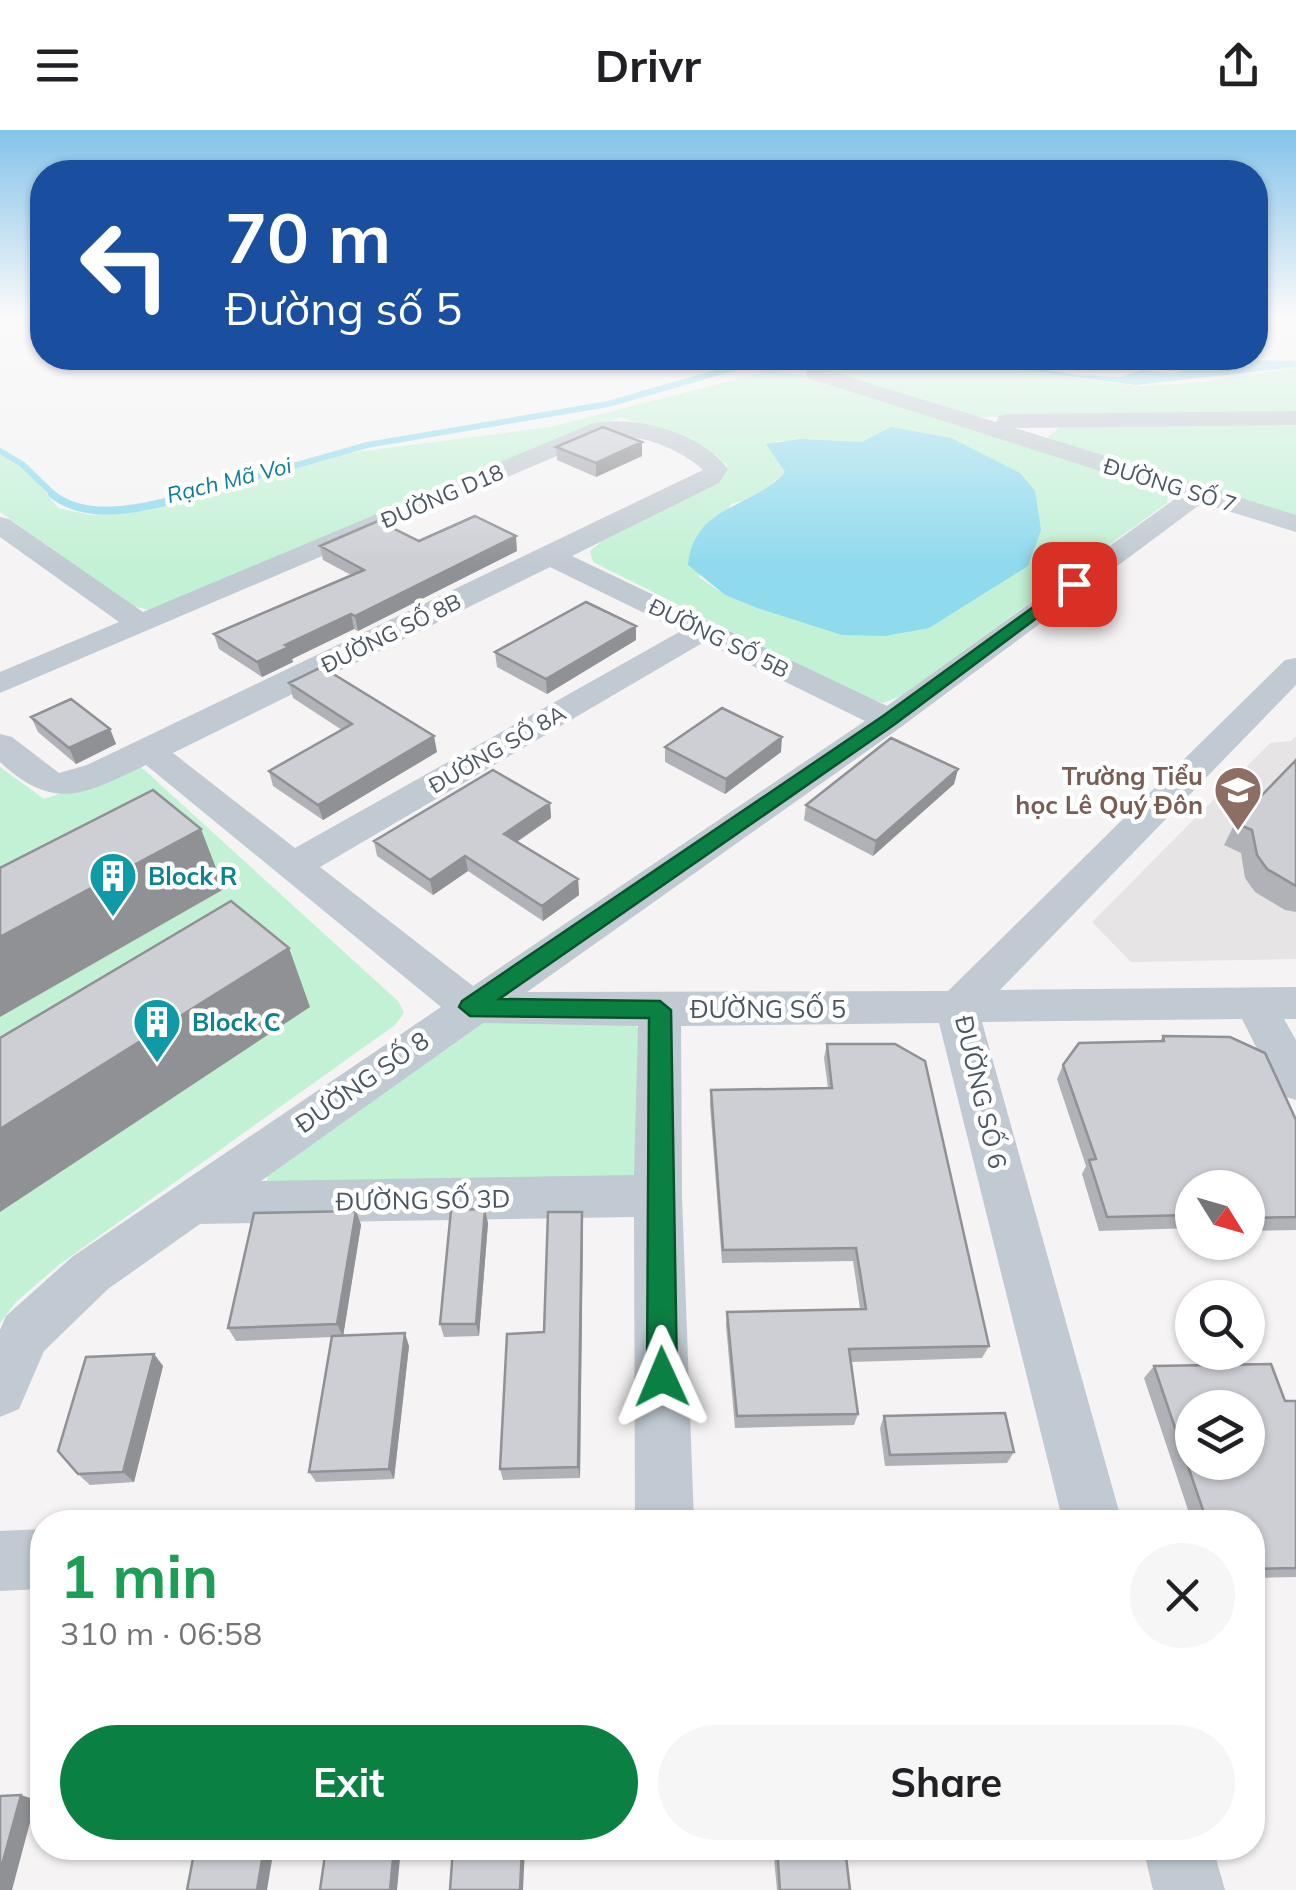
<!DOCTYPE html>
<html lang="en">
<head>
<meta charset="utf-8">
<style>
	:root { --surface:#fff; --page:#f6f6f6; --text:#202124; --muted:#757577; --accent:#0b8043 }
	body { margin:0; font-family:Mulish,sans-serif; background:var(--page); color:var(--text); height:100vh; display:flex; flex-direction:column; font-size:38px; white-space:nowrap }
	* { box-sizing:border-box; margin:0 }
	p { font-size:32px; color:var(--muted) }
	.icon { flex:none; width:55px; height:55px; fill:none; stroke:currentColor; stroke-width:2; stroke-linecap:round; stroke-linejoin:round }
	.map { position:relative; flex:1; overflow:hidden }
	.side { position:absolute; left:30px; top:1380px; width:1235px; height:350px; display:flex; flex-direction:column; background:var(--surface); border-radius:40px; box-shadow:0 2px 8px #0004 }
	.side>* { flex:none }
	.guide { position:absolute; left:30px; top:30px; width:1238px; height:210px; border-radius:40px; box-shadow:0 2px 8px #0004; background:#1a4fa0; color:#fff; overflow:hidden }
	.needle { width:65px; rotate:127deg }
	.tools { position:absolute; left:1175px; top:1040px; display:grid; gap:20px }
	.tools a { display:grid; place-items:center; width:90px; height:90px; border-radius:50%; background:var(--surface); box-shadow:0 2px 8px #0004; font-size:50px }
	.pin { position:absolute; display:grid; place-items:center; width:85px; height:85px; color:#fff; margin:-42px; border-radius:20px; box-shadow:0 5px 15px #0006 }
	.me { position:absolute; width:110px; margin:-55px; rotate:359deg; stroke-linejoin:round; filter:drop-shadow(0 0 8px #0008) }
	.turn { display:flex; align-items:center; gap:35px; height:210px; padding:0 30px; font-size:45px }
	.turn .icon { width:130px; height:130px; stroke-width:2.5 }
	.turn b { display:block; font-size:70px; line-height:85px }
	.round { display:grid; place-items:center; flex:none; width:105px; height:105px; border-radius:52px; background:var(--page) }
	.overview { display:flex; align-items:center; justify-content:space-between; height:170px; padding:0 30px }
	h1 { font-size:60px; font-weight:700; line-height:75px; color:#1e9e55 }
	.action { display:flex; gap:20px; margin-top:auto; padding:20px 30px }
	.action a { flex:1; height:115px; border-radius:60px; background:var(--accent); color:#fff; font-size:40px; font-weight:700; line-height:115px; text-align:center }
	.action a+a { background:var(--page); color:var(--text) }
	header { display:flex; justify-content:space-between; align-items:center; height:130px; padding:0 30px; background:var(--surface); font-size:45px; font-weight:700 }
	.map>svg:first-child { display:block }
</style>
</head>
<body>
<header><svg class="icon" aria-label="menu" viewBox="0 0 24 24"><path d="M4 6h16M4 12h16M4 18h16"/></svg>Drivr<svg class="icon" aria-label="share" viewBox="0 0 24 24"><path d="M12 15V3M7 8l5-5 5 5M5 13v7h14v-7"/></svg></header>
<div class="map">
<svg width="1296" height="1760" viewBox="0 0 1296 1760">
	<rect width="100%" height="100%" fill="#f5f3f3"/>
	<path fill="#e6e4e5" d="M1296,606V829L1131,832L1092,792L1270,613L1291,611Z"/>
	<path fill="#c3f1d5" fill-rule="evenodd" d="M840,233L989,236L1137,256L1192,253L1296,238V284L973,287L812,236Z
		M773,240L806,246L1161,360L1168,366L1167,373L901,566L883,573L862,567L593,432L590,421L602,411L712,356L727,342V335L716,325L621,287L153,481L133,476L0,382V325L27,339L58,378L91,385L120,382L245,354L324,326L550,297ZM891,297L757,478L725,465L699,447L731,374L758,366L785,342L779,332L776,311L862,312Z
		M1296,292V387L1054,312L1048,307L1061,296Z
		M140,636L399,872L404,883L395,895L60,1134L16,1172L0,1193V637L44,669Z
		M480,891L634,895L643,901L646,1032L633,1049L266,1055L269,1041Z"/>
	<path fill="#90daee" d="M955,228H977L1077,245L1121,247L1142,240L1175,244L1189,236L1170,228L1296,231V237L1136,255L989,236H963Z
		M891,297L951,308L1020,343L1035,361L1041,400L1028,436L929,498L885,506L842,505L757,478L725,465L688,435C694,374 753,379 785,342L766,314L800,309L862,312Z"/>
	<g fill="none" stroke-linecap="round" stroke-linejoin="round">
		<path stroke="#90daee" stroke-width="6" d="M896,228L969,232
			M0,321L22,334L55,366
			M187,366L367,315L608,274L768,228"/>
		<path stroke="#90daee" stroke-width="8" d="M52,364C90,395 154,375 197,364"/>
		<path fill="#c1cad2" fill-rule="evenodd" d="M816,237L996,292L999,286L1007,284L1296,281V295L1015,298L1296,385V402L1202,373L901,597L527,862L948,861L1285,530L1296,528V555L1000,860L1296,857V889H1284L1296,910V970L1280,965L1242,889L982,892L1122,1392H1063L939,893L681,896L682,1066L694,1392H635L634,1087L200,1094L108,1159L44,1221L19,1279L0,1287V1200L6,1186L72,1127L441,877L146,635C85,664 55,683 0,632V604L12,607L59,643L87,635L703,340C678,317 637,303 604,306L0,563V542L119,492L0,407V387L9,389L143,482L591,294C633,284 702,303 728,339L719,353L572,426L887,576L1179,366L808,248L805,243L808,238ZM550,437L681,501L295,718L173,623ZM704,512L865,591L473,856L320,737ZM483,893L638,896L634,1045L261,1051Z
			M42,1399V1459L0,1461V1401Z
			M1143,1718H1213L1225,1760H1153Z"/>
	</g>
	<path fill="#b0b2b7" d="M642,312V326L596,347L557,330L556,317Z
		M419,411L517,421L358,501L354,499L292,529L293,532L262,547L219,519L214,504L351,445L323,430L320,416Z
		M636,496V510L547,564L497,537L495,522Z
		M289,553L437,622L323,690L273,656L269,641L342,600L293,568Z
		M31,587L110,599L116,614L76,634L38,602Z
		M665,617L781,622L725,664L665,632Z
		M1296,630V782L1285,780L1255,762L1245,748L1241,723L1224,715L1235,693Z
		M958,639L954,654L873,726L804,690L806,675Z
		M550,673L551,688L517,712L578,749L579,765L543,791L468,741L433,765L377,726L374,711Z
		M1163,906L1296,990V1100L1248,1101V1058H1192V1098L1099,1101L1082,1044L1086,1036L1057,949L1063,935L1160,911Z
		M827,914L989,1216L982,1228L851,1232L858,1284L854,1295L735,1298L726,1195L727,1182L860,1179L853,1131L722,1133L710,975L711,960L828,958L824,928Z
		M356,1081L361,1095L343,1206L409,1216L394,1349L316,1352L309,1342L332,1207L236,1211L228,1198Z
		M488,1093L479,1206L444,1207L440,1194Z
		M583,1095L580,1348L503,1350L500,1339L544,1202Z
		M154,1224L163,1236L134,1352L90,1355L78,1344Z
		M1154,1236L1285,1271H1296V1447L1252,1448V1392H1192L1144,1248Z
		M884,1286L1014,1322L1007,1333L885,1336L880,1298Z
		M773,1718H845L850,1760H777Z"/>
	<path fill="#909195" d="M642,312V326L596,347V333Z
		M516,406L517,421L358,501L355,486Z
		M351,484L354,499L292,529L293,532L262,547L257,532L285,515Z
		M636,496V510L547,564L546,549Z
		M110,599L116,614L76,634L69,618Z
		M434,606L437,622L323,690L318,675Z
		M782,607L781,622L725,664L726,649Z
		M958,639L954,654L873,726L876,711Z
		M550,673L551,688L506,719L504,704Z
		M201,699L224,759L0,887V807Z
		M465,726L468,741L433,765L430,750Z
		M578,749L579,765L543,791L542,776Z
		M289,818L310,877L0,1082V999Z
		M485,1079L488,1093L479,1206L476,1194Z
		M356,1081L361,1095L343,1207L337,1194Z
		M582,1082L583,1095L580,1348L578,1337Z
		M405,1203L409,1216L394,1349L389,1339Z
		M154,1224L163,1236L134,1352L123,1342Z
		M21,1665L36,1670L12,1760H0V1742Z
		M264,1718H274L267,1760H257Z
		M394,1718H401L397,1760H390Z
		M522,1718H525L523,1760H520Z"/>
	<path fill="#cdcfd5" stroke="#909195" stroke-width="2.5" fill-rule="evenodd" d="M603,297L642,312L596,333L556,317Z
		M475,386L516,406L355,486L351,484L285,515L289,517L257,532L214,504L364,440L320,416L378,391L419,411Z
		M586,472L636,496L546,549L495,522Z
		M322,537L434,606L318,675L269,641L352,594L289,553Z
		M71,569L110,599L69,618L31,587Z
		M722,578L782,607L726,649L665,617Z
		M891,608L958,639L876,711L806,675Z
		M1296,630V756L1267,739L1257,725L1252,700L1235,693Z
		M493,640L550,673L504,704L578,749L542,776L465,726L430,750L374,711Z
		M153,660L201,699L0,807V738Z
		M231,771L289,818L0,999V908Z
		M1163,906L1230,907L1265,923L1296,990V1087L1248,1088V1058H1192V1085L1107,1087L1089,1030L1096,1029L1063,935L1079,913L1164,911Z
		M827,914H895L925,931L989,1216L849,1219L858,1284L737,1286L727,1182L866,1179L856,1118L723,1120L711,960L832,958Z
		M485,1079L476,1194H440L451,1080Z
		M356,1081L337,1194L228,1198L254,1083Z
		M548,1082H582L578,1337L500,1339L507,1204L544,1202Z
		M405,1203L389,1339L309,1342L332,1206Z
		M154,1224L123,1342L78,1344L58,1321L86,1227Z
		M1271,1234L1285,1271H1296V1438L1252,1439V1392H1207L1154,1236ZM1192,1278H1248V1332H1192Z
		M1005,1283L1014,1322L890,1325L884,1286Z
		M21,1665L0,1742V1666Z
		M195,1718H264L257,1760H187Z
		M326,1718H394L390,1760H320Z
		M453,1718H522L520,1760H450Z
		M777,1718H845L850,1760H780Z"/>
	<linearGradient id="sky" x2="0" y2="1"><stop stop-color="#85c3ea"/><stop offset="0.43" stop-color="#fafafa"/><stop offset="1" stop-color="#fafafa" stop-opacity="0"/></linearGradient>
	<rect width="1296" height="435" fill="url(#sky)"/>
	<path fill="#0b8043" stroke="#07532c" stroke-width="2.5" d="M1069,451L1082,454L895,594L499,869L660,871L671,880L677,1247L672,1257L662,1261L652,1257L647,1247L649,888L470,886L459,877L462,871L883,586Z"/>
	<defs>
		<g id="school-pin" transform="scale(2.5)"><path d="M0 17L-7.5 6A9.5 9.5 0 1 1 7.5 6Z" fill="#8d6e63" stroke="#fff"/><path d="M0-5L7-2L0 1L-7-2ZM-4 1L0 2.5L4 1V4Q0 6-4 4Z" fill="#fff"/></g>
		<g id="building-pin" transform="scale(2.5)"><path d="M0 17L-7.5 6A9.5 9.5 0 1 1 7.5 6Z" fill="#0f9aa8" stroke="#fff"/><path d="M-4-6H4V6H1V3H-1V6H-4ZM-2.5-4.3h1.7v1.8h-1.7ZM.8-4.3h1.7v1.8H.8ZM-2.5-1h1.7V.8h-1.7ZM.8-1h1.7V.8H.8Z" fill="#fff"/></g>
	</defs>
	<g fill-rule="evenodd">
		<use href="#school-pin" x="1238" y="660"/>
		<use href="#building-pin" x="113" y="746"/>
		<use href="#building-pin" x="157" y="892"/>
	</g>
	<g text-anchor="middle" stroke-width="9" stroke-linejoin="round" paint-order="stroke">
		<g font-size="22" font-style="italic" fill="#0c7c9b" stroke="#fff">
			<text transform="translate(229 350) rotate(-14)" y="8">Rạch Mã Voi</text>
		</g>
		<g font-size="22" fill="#4a5661" stroke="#fff">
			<text transform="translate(1170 355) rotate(17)" y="8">ĐƯỜNG SỐ 7</text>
			<text transform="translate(442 366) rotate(-23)" y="8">ĐƯỜNG D18</text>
			<text transform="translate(391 503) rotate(-26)" y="8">ĐƯỜNG SỐ 8B</text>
			<text transform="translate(719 508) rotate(26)" y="8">ĐƯỜNG SỐ 5B</text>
			<text transform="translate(497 619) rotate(-30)" y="8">ĐƯỜNG SỐ 8A</text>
		</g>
		<g font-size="25" font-weight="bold" fill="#785e54" stroke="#fff" text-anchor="end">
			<text x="1203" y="655">Trường Tiểu<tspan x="1203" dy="29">học Lê Quý Đôn</tspan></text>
		</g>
		<g font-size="25" font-weight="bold" fill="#0d838f" stroke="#fff" text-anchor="start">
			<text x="148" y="755">Block R</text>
			<text x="192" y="901">Block C</text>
		</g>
		<g font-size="25" fill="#4a5661" stroke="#fff">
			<text x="768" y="888">ĐƯỜNG SỐ 5</text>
			<text transform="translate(362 952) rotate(-35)" y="9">ĐƯỜNG SỐ 8</text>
			<text transform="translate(981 962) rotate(77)" y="9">ĐƯỜNG SỐ 6</text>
			<text transform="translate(423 1070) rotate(-1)" y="9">ĐƯỜNG SỐ 3D</text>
		</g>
	</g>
</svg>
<div class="tools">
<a><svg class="needle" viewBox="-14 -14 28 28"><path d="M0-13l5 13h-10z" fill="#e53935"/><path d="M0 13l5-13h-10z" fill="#757577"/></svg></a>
<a><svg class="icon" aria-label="search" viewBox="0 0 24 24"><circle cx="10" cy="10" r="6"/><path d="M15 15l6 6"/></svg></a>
<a><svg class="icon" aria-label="layers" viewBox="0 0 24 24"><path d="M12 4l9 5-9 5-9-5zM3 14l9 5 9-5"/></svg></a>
</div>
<div class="pin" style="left:1074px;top:454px;background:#d93025"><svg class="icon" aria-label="arrive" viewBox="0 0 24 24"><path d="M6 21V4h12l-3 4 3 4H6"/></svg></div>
<svg class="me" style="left:662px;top:1247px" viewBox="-20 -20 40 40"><path d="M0-17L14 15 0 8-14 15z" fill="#0b8043" stroke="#fff" stroke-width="4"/></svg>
<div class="guide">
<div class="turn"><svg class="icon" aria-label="left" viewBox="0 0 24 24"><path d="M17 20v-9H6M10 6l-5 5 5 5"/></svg><div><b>70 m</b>Đường số 5</div></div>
</div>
<section class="side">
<div class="overview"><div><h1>1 min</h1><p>310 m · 06:58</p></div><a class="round"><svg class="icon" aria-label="close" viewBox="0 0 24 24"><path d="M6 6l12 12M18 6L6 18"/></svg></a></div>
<div class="action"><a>Exit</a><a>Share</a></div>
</section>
</div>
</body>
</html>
